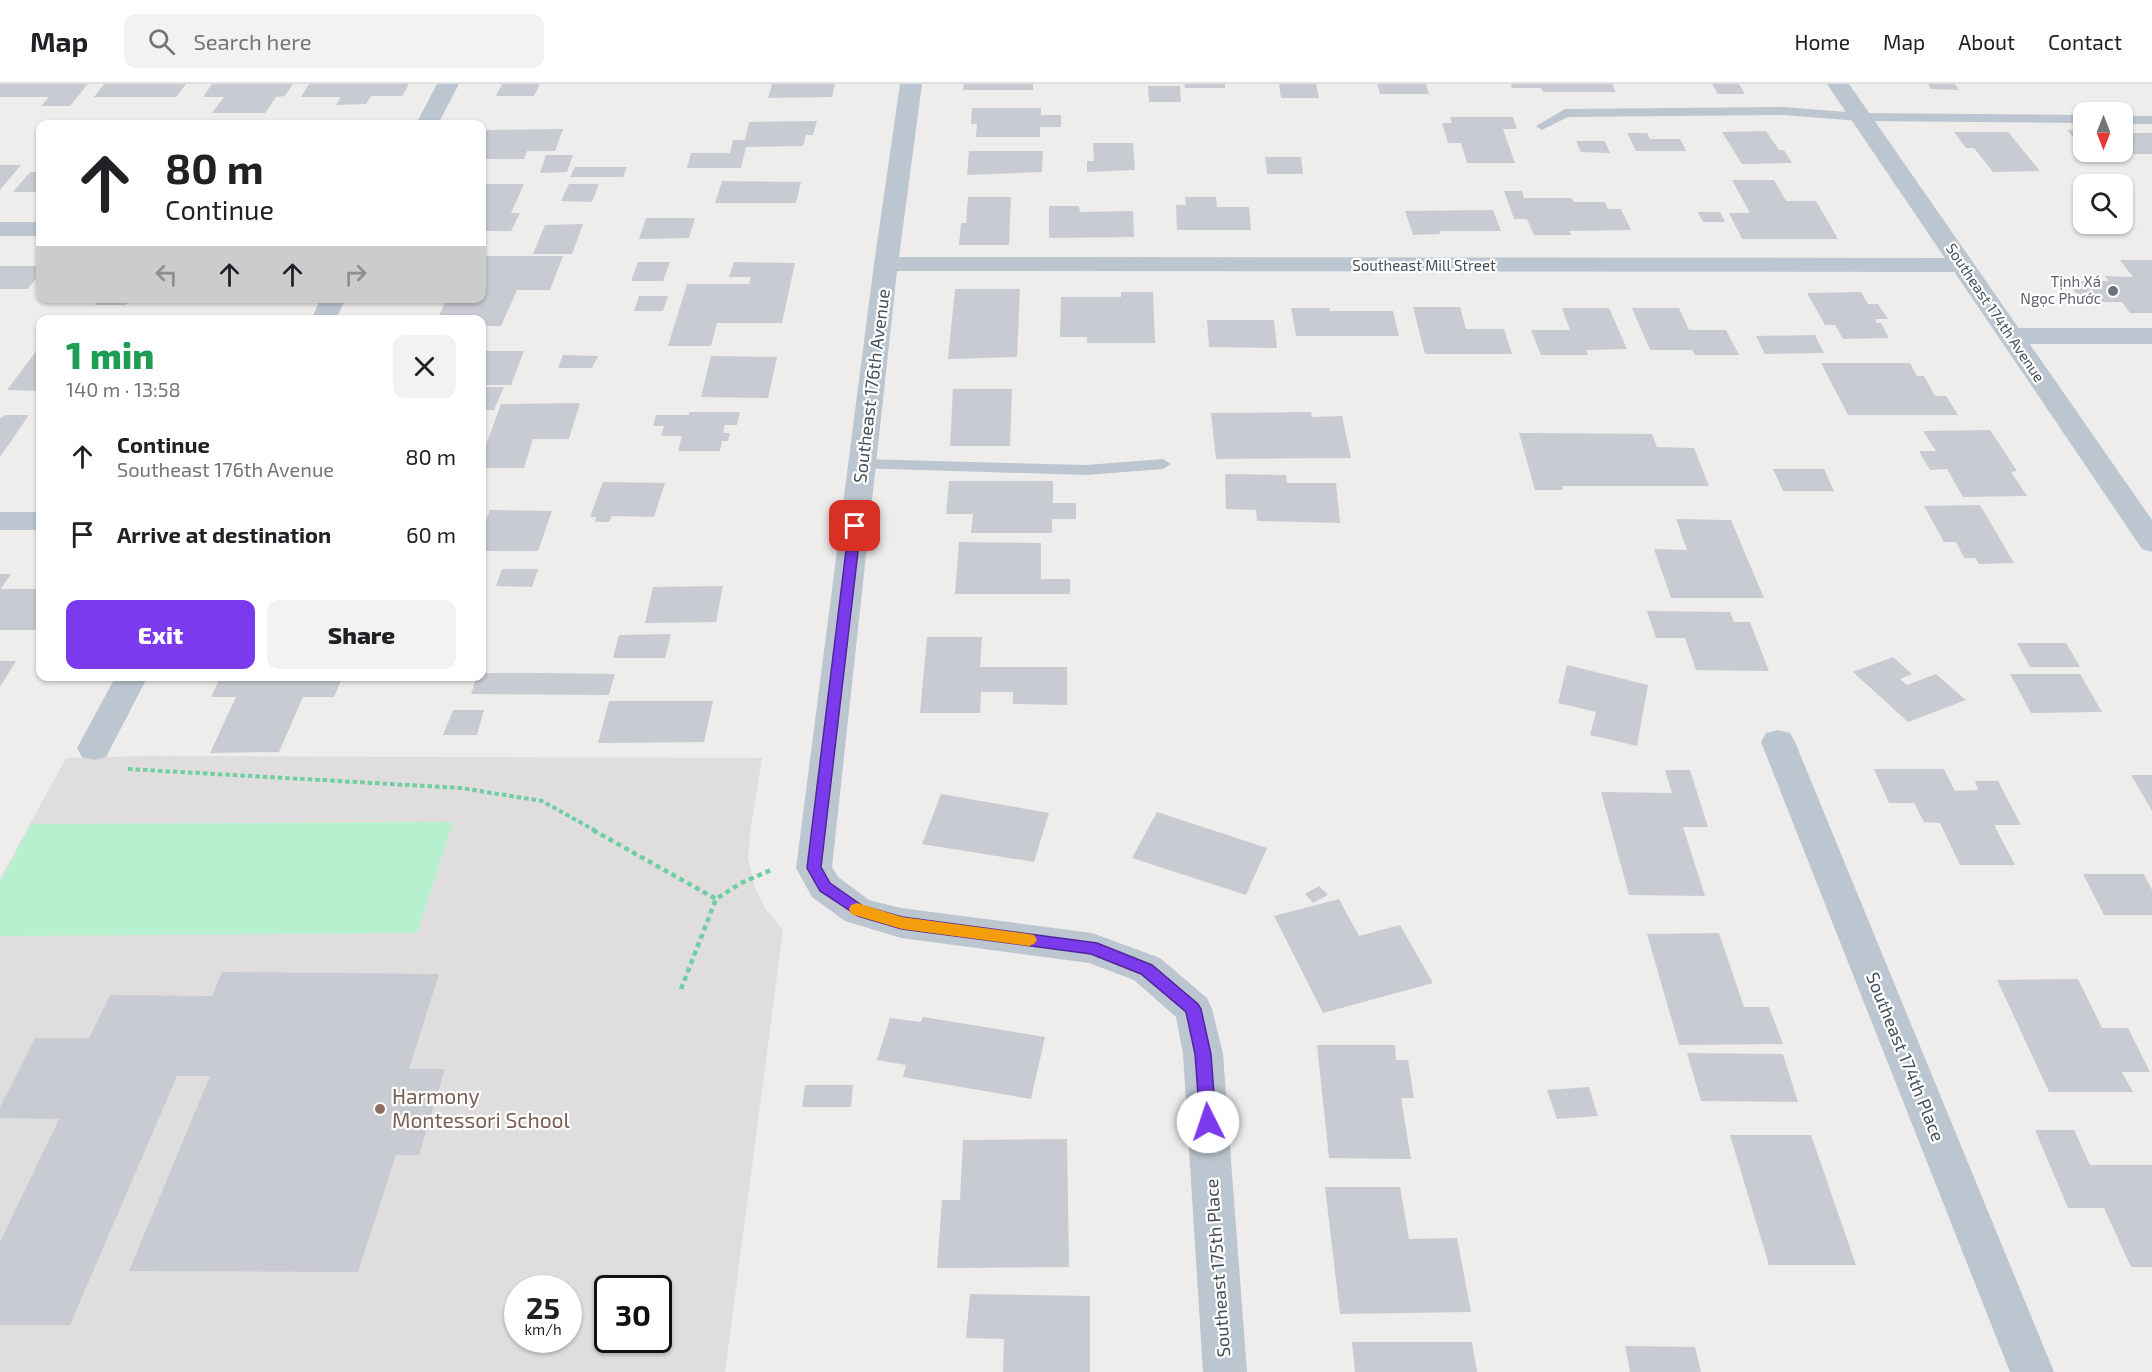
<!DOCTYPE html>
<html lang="en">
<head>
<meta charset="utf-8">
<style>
	:root { --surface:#fff; --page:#f2f2f2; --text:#202124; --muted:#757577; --line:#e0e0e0; --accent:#7c3aed }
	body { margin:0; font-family:"Exo 2",sans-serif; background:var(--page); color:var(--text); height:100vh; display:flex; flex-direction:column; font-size:22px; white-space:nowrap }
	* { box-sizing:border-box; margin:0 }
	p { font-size:20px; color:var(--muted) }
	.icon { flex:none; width:33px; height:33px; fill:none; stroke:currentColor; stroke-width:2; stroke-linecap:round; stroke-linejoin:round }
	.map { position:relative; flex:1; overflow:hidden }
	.side { position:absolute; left:36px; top:231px; width:450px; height:366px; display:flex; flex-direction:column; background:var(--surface); border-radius:12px; box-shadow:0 2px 4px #0004 }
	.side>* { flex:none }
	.guide { position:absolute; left:36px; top:36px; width:450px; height:183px; border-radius:12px; box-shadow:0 2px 4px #0004; background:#fff; color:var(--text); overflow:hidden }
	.needle { width:39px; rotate:180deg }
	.buttons { position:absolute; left:2073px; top:18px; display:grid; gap:12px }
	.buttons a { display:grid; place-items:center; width:60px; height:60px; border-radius:12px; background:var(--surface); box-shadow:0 2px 4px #0004; font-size:30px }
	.speed { position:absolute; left:504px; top:1191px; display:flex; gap:12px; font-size:30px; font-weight:700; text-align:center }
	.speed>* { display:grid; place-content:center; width:78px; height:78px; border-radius:50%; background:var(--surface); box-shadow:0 2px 4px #0004; line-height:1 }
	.speed small { font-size:15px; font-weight:400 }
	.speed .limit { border:3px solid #111; border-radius:9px; background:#fff; color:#111 }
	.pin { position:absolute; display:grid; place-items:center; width:51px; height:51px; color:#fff; margin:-26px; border-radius:12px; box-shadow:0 3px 9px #0006 }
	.me { position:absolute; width:66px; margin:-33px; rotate:356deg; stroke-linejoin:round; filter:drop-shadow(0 0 4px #0008) }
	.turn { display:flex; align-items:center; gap:21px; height:126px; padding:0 30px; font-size:27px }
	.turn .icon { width:78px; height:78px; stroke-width:2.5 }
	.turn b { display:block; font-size:42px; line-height:51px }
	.lanes { display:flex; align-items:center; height:57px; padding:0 30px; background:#0003; justify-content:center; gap:30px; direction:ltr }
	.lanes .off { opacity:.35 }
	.round { display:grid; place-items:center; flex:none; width:63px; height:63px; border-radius:12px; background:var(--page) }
	.summary { display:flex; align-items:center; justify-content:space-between; height:102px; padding:0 30px }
	h1 { font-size:36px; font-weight:800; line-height:45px; color:#1e9e55 }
	.cta { display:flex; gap:12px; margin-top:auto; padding:12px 30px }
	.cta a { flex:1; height:69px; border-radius:12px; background:var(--accent); color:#fff; font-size:24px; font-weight:800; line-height:69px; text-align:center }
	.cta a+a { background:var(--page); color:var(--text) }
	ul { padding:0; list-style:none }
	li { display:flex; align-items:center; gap:18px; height:78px; padding:0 30px }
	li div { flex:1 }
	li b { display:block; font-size:22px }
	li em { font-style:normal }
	header { display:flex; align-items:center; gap:36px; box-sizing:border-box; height:84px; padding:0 30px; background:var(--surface); border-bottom:2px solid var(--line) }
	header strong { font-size:28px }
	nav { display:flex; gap:33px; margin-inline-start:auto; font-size:21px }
	.search { width:420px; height:54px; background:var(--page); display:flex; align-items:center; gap:15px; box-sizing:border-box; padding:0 21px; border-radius:12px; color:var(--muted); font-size:22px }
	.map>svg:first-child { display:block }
</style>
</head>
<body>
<header>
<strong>Map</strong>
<div class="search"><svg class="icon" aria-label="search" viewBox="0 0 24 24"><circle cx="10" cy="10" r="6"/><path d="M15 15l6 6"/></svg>Search here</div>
<nav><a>Home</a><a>Map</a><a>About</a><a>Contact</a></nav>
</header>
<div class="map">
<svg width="2152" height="1288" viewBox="0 0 2152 1288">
	<rect width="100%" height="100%" fill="#efecec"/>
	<path fill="#e0ddde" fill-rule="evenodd" d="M144,672L762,674L750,749L748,774L754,801L765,824L783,846L725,1288H0V795L66,674ZM518,1204H568V1256H518ZM608,1204H658V1256H608Z"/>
	<path fill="#b7f0cf" d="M453,738L417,849L0,852V798L31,740Z"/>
	<path fill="#c9cbd2" d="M0,0H88L70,22H41L49,13H0Z
		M104,0H186L176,13H94Z
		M212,0H293L285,12L276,13L265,29H212L224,13H203Z
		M309,0H409L402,12H371L366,20L336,21L341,13H301Z
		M502,0H540L534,12H496Z
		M772,0H835L832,13L768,14Z
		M964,0H1033V6H963Z
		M1184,0H1225V4H1185Z
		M1279,0H1316L1319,14H1281Z
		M1377,0H1426L1429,10H1380Z
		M1511,0H1612L1616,8H1543L1541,4H1512Z
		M1712,0H1739L1745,10H1718Z
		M1928,0H1955L1959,6L1931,5Z
		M1148,2H1180L1181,18H1149Z
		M972,24H1041V31H1061V43H1040V53H976L977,40H971Z
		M1450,33H1513L1517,45H1503L1515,79H1467L1461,59H1448L1442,39H1452Z
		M817,37L813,51H806L803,62L746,63L741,84H687L691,69H730L733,56H745L749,38Z
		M563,45L555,67H527L524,75H482V51L484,46Z
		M2067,46H2084V66Z
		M2122,46H2129L2132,49H2152V70H2122Z
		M1766,47L1779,66H1784L1792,79L1742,80L1722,48Z
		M1954,48H2008L2040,87L1993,88L1974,64H1966Z
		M1627,49H1647L1650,55H1680L1686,67H1636Z
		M1576,57H1605L1610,69L1581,68Z
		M1093,59H1133L1135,86L1087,88V77H1094Z
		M969,67H1043L1042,88L967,91Z
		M546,71H573L567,88L540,89Z
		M1265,73H1301L1303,90H1267Z
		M0,81H21L0,106Z
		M575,83H627L623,93H570Z
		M30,88H40V108H13Z
		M1732,96H1774L1786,117H1816L1838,155H1742L1729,129H1750Z
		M722,97L801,98L796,119H715Z
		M482,100H524L511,129H520L511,147H482Z
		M569,100H599L592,118L561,117Z
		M1504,107H1522L1524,114H1572L1574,118H1605L1608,125H1621L1631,146L1569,147L1571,151H1534L1527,135H1514Z
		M968,113H1011L1009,161H959L961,139H966Z
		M1185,113H1216L1217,123H1249L1251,146H1177L1176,121H1186Z
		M1049,122H1079L1080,128L1133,127L1134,153L1049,154Z
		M1493,126L1501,147H1439L1440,150L1413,151L1405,127Z
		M1698,128H1720L1725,138H1703Z
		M646,134H695L689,154L639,155Z
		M583,140L572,170H533L545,141Z
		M482,172H563L550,206H517L501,242H482V236H437L447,214H482Z
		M2120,176H2152V229H2130L2122,218H2094L2090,213H2079L2070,201H2079L2076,197H2109L2105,192L2133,193Z
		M638,178H670L663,197H631Z
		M734,178L795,179L782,239H717L711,262H668L687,200H749L751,193H729Z
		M0,182H40V189L28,205H0Z
		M955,205H1020L1017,273L948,275Z
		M1121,208H1153L1155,259H1087V253H1060L1061,213H1121Z
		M1861,208L1868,220H1878L1888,235H1875L1877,239H1881L1889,254L1843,255L1835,241H1825L1807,209Z
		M639,212H668L663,227H634Z
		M100,214H131L126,221H95Z
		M208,214H241L239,219H206Z
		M1413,223H1460L1466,245H1504L1512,270H1425Z
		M1291,224H1329L1330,227H1393L1399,252H1296Z
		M1562,224H1609L1627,265L1586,266L1588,271H1541L1531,246H1570Z
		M1632,224H1679L1689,246H1726L1739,271H1695L1692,266H1650Z
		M1207,236H1274L1277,264L1209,263Z
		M1815,251L1824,269L1765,270L1756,252Z
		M40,262V307L7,306Z
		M482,267H524L511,301H482Z
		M563,271L598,272L592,284H558Z
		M711,272L777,273L768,314L701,313Z
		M1821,279H1910L1917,292H1924L1935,312H1946L1958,331H1848Z
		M484,303H504L494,326H482Z
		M953,305H1012L1010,362H950Z
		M580,319L569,355H533L524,384H482V372L501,320Z
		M689,328H740L737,341H725L723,349H730L728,357H722L720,367H678L682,352H661L664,342H653L656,331H689Z
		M1311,328L1312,333L1342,332L1351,374L1216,375L1211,329Z
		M6,331H29L0,373V334Z
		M1990,346L2017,387L2011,388L2027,412L1963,413L1947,385L1930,386L1919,367H1936L1923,347Z
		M1519,349L1652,350L1657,363L1694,364L1709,402H1562L1563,406H1535Z
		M1773,385H1824L1834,407H1783Z
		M1225,390L1286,391L1287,399H1336L1340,439L1257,437L1256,426L1226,425Z
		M949,397H1053V419H1076V435H1052V449H971L973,430H946Z
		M603,398L665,399L654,433L612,432L609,438H595L596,433H590Z
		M1980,421L2014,479L1979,480L1975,474H1964L1956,458H1944L1924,422Z
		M490,426L552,427L538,467H482V447Z
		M1676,435L1731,436L1764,514H1671L1654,465L1687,466Z
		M959,458L1041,459V495H1070V510H955Z
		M502,485H538L532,503L496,502Z
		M0,490H11L1,505H40V546H0Z
		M723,502L716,538L645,539L653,503Z
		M1647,527L1730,528L1734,538H1750L1769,587L1696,586L1685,554H1656Z
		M671,550L665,574H613L619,551Z
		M927,553H982L980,583H1067V621L1013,620V608H981L980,629H920Z
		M2017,559H2066L2080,583H2030Z
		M1893,573L1912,590L1900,595L1907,601L1936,590L1966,616L1908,638L1853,588Z
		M0,577H16L0,603Z
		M1567,581L1648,601L1637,662L1590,651L1596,628L1558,619Z
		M482,589H539L615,590L609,611L471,610L477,592H482Z
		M2010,590H2080L2102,628L2031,629Z
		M221,592H343L334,613H303L279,668L210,669L236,613H211Z
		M609,617H713L704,658L598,659Z
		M453,626H484L477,651H443Z
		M1874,685H1944L1955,707L1978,706L1975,697H1998L2021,741H1994L2015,781H1960L1940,739L1924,738L1914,719H1889Z
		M1665,686H1690L1708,743H1683L1705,812L1629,811L1601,708L1672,709Z
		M2131,691H2152V727Z
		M941,710L1049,729L1034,778L922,760Z
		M1157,728L1267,764L1246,811L1132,774Z
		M2083,790H2144L2152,806V831H2104Z
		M1319,802L1328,811L1313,819L1305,810Z
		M1339,815L1359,852L1400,841L1433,899L1323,929L1274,832Z
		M1719,849L1744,923H1769L1783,960L1679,961L1647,850Z
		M222,888L439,890L409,985H445L419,1071H396L358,1188L129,1187L210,992H177L70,1241H0V1158L59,1035L0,1034V1023L35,954H89L110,911L212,912Z
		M2078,895L2102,944H2128L2150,988H2122L2133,1008H2049L1997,896Z
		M923,933L1045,953L1031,1015L903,993L906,981L877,976L890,934L921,938Z
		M1317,961H1395L1396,976H1408L1414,1014H1401L1411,1075L1329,1074Z
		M1687,969L1783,970L1798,1018L1701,1017Z
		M805,1001H853L851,1023H802Z
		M1589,1003L1598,1032L1557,1035L1547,1006Z
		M2035,1046H2074L2090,1081H2152V1183H2131L2104,1124H2068Z
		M1730,1051H1811L1856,1181H1769Z
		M1067,1055L1069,1183L937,1184L942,1116H960L963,1056Z
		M1325,1103H1400L1409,1155L1457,1154L1471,1228L1340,1230Z
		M970,1210L1090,1212V1288H1003L1004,1255L966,1254Z
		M1352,1258H1472L1477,1288H1355Z
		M1625,1262L1695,1263L1701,1288H1630Z"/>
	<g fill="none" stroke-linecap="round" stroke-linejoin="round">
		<path stroke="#6ecfa2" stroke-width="4" stroke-dasharray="4.5 3" stroke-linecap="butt" d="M128,685L461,704L542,717L596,747"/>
		<path stroke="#6ecfa2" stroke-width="4.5" stroke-dasharray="5 4" stroke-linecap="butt" d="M593,746L716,815
			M681,905L716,815L741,799L771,786"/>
		<path fill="#bcc6d0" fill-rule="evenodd" d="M1783,23L1860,29L2084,31V39L1860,37L1783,31L1568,33L1542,46L1536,42L1565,25Z
			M2122,32H2152V40H2122Z
			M862,375L1086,381L1163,375L1171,380L1163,385L1086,391L856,384L854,380Z"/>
		<path fill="#bcc6d0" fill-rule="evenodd" d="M437,0H459L438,40H416Z
			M900,0H922L899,173L1962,174L1971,176L1974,181L1971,186L1962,188L897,187L832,783L838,793L869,816L901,824L1092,849L1160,874L1207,914L1212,925L1223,970L1247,1288H1203L1183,970L1176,933L1134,896L1089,879L901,854L845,837L812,813L796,784L874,180Z
			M0,138H40V152H0Z
			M321,214H346L336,236H311Z
			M2011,244H2152V260H2011L2002,257L1998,252L2002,247Z
			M0,428H40V446H0Z
			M116,592H148L106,673L94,676L82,673L77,664Z
			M1778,646L1790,649L1795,658L2054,1288H2010L1761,658L1766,649Z"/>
		<path fill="#bcc6d0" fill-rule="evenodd" d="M1827,0H1849L2152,436V468L2142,465Z"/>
	</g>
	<path fill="#7c3aed" stroke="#51269a" stroke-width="1.5" d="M855,438L861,442L821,783L830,799L863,822L902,833L1097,859L1152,881L1198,920L1201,925L1211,970L1216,1038L1214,1044L1208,1046L1202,1044L1200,1038L1195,970L1186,928L1141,890L1091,870L902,845L858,832L820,807L807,784L849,442Z"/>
	<path fill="#f59e0b" d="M857,819L902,833L1029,850L1034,851L1037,856L1034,860L1029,862L902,845L851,830L849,825L851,821Z"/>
	<circle fill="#6b7280" stroke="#fff" stroke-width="2" cx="2113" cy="207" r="6"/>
	<circle fill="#8d6e63" stroke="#fff" stroke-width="2" cx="380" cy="1025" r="6"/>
	<g text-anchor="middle" stroke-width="4.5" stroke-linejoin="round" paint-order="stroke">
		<g font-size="15" fill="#444f5a" stroke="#fff">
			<text x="1424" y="187">Southeast Mill Street</text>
			<text transform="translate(1995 229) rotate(56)" y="5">Southeast 174th Avenue</text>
		</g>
		<g font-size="15" fill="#5b616d" stroke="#fff" text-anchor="end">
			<text x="2101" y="203">Tịnh Xá<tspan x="2101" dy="17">Ngọc Phước</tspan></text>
		</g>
		<g font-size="18" fill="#444f5a" stroke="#fff">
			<text transform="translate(872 302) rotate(-83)" y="6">Southeast 176th Avenue</text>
			<text transform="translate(1905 973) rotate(68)" y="6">Southeast 174th Place</text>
			<text transform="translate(1218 1184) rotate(-94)" y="6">Southeast 175th Place</text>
		</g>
		<g font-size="21" fill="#785e54" stroke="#fff" text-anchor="start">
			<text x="392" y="1020">Harmony<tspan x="392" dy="24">Montessori School</tspan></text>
		</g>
	</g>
</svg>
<div class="buttons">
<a><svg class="needle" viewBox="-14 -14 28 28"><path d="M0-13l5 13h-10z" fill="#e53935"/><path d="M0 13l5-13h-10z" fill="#757577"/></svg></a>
<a><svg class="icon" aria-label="search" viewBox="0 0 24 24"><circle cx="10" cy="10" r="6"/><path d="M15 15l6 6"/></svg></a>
</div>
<div class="speed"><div>25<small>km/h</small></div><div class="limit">30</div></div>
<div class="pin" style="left:855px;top:442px;background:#d93025"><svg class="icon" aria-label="arrive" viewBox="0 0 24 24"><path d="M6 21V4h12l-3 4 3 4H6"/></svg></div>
<svg class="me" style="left:1208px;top:1038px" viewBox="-20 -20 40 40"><circle r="19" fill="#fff"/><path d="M0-13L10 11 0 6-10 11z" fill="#7c3aed"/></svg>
<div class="guide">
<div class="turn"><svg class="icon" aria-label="ahead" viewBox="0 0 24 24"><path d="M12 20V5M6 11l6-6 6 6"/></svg><div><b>80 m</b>Continue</div></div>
<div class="lanes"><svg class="icon off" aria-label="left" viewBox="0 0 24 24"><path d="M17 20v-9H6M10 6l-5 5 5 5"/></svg><svg class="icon" aria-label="ahead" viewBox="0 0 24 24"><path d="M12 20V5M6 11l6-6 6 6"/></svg><svg class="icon" aria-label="ahead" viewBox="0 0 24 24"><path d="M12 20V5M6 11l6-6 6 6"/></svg><svg class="icon off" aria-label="right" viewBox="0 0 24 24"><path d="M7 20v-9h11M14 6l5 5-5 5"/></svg></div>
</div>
<section class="side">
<div class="summary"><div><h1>1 min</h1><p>140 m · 13:58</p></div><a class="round"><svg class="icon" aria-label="close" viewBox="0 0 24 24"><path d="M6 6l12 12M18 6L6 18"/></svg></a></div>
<ul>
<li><svg class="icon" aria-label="ahead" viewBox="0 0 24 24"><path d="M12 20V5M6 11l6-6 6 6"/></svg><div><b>Continue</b><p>Southeast 176th Avenue</p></div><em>80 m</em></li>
<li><svg class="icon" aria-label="arrive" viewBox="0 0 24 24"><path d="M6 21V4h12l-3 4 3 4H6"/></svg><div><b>Arrive at destination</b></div><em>60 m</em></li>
</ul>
<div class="cta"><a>Exit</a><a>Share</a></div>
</section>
</div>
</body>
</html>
